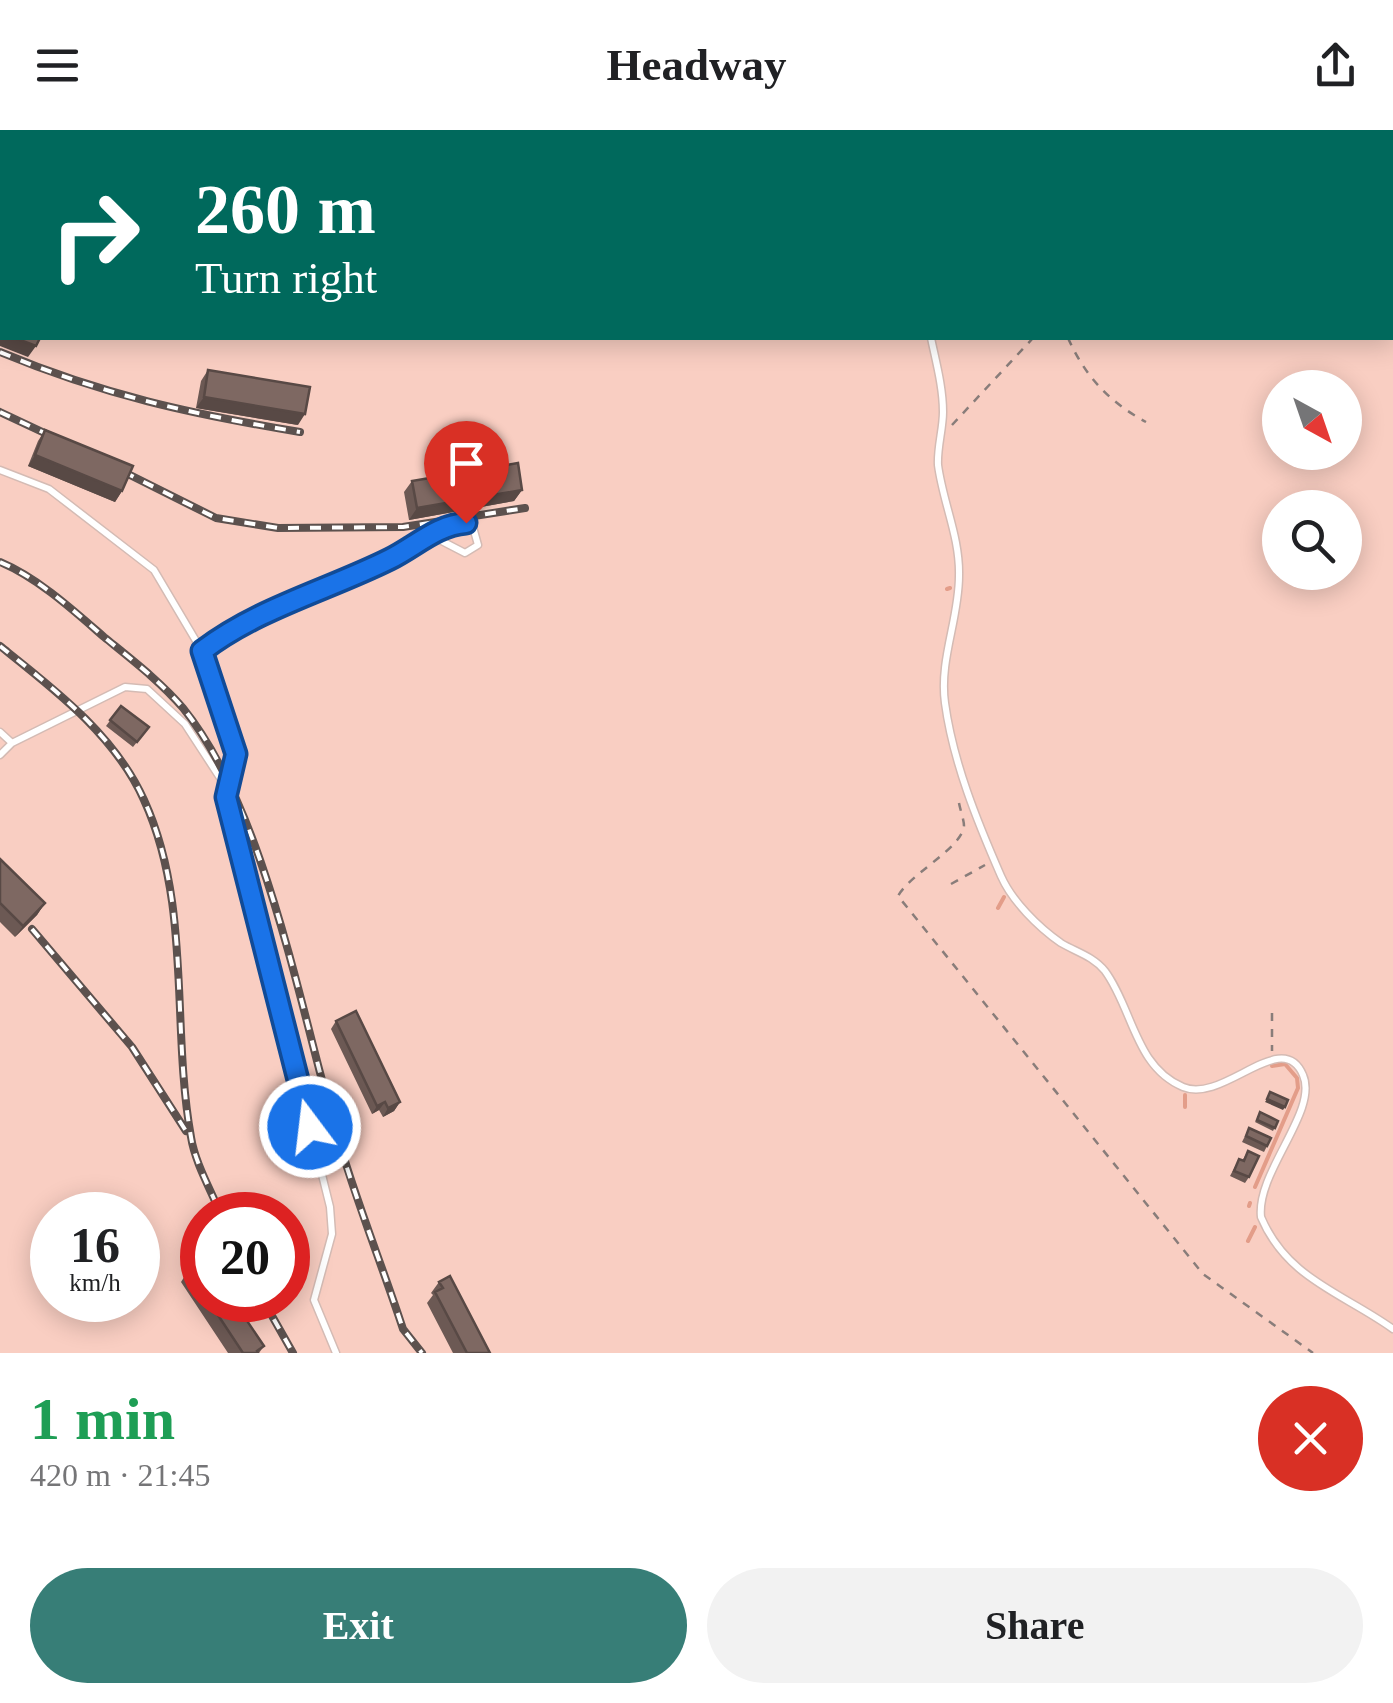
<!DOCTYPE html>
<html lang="en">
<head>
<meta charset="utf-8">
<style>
	:root { --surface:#fff; --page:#f2f2f2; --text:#202124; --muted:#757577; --accent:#377e77 }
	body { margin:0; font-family:Georgia,serif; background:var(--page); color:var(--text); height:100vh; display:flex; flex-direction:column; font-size:38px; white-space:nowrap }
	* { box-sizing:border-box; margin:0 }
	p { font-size:32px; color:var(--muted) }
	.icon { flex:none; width:55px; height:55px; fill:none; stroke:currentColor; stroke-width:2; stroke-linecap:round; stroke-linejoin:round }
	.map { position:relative; height:1223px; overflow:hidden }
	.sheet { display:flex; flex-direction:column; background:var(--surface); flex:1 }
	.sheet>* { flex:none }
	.guide { position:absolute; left:0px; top:0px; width:1395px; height:210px; box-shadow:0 5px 25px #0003; background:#00695c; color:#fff; overflow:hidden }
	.needle { width:65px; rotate:140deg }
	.controls { position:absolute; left:1262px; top:240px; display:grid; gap:20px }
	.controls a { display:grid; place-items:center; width:100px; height:100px; border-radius:50%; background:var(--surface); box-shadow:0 5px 25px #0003; font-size:50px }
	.speed { position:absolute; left:30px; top:1062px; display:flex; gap:20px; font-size:50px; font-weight:700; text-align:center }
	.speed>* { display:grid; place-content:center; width:130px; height:130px; border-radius:50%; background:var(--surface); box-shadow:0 5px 25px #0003; line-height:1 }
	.speed small { font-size:25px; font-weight:400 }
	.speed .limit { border:15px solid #d22; background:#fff; color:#111 }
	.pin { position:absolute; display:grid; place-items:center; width:85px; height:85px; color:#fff; margin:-102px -42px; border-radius:50% 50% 50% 0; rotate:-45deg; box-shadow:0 0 10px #0007 }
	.pin .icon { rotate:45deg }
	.me { position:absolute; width:110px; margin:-55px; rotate:345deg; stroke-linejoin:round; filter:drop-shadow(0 0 8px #0008) }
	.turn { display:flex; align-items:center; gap:35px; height:210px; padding:0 30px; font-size:45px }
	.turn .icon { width:130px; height:130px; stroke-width:2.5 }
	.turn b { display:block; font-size:70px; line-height:85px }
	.round { display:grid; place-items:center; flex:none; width:105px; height:105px; border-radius:52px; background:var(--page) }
	.head { display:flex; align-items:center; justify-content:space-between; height:170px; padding:0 30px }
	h1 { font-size:60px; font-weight:600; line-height:75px; color:#1e9e55 }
	.action { display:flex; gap:20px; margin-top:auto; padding:20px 30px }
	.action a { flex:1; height:115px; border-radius:60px; background:var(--accent); color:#fff; font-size:40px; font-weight:600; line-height:115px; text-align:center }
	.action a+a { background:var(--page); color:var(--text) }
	header { display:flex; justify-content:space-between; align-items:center; height:130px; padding:0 30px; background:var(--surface); font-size:45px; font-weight:600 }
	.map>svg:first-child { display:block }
</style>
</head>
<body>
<header><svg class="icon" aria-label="menu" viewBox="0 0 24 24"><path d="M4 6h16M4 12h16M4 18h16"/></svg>Headway<svg class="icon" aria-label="share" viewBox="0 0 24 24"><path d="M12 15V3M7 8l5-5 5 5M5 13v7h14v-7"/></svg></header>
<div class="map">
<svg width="1393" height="1223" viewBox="0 0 1393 1223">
	<rect width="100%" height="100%" fill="#fdeeea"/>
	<path fill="#f9cec2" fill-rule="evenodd" d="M0,0L992,2H2V208H1392V2H1177L1393,0V1223H0ZM1280,258H1345V322H1280ZM1280,378H1345V442H1280ZM52,1085H138V1170H52ZM202,1085H288V1170H202Z"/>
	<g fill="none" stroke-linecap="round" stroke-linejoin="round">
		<path stroke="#e39d89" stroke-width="4" d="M947,459L950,458
			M998,778L1004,767
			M1185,965V977
			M1255,1057L1298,958L1297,948L1285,934L1272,936
			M1249,1076L1250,1073
			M1248,1111L1255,1097"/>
		<g stroke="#d4bbb4" stroke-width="9">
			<path id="service" d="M854,0L857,2
				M867,2L869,0
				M931,208C936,232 943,257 943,282C943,299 937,318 938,335C943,373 960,407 959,446C959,489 939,530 945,573C953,632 977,691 1001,746C1012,771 1038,797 1061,813C1076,822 1093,826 1105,841C1133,879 1135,937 1183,957C1224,974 1282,896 1303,945C1319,981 1256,1042 1261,1087C1287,1149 1343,1163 1393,1199
				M0,340L49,359L154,440L202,521
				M0,602L12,613
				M0,625L12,613L125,557L147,559L185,594L226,657L330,1077L332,1104L314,1170L336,1223
				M226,657L235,640V624L202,521L245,493L389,430L438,400L453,394L473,397L478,415L465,423L436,408L406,421"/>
		</g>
		<path stroke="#897d7a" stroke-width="2.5" stroke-dasharray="8 8" stroke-linecap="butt" d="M1372,2L1378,0
			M1068,208C1085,246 1109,272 1146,292
			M952,295L1033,208
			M959,673C960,679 964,690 964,696C962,718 911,743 898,766L1203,1144L1313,1223
			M951,754L985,735
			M1272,883V921"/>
		<use href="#service" stroke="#fff" stroke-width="6"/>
		<g stroke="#5c514e" stroke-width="8">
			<path id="rail" d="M0,222C103,265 191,284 300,302
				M0,282L68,314
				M104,332L216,388L278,398L403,397L525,378
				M0,432C38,448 73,480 104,507C131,529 161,552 183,578C264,678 299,873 335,998C354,1066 381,1132 403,1199L422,1223
				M0,516C54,559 115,605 144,670C192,775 171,896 191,1007C195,1033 211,1060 221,1085
				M32,799L132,917L186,1001
				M263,1170L293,1223"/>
		</g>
		<use href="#rail" stroke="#fff" stroke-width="4" stroke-dasharray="11" stroke-linecap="butt"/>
	</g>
	<path fill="#6c5954" d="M208,240L298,295L196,278L201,251Z
		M45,300L122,361L115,372L28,336L38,311Z
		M412,351L522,360L514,371L409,390L404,362Z
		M121,576L149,597L133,617L106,596Z
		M0,729L45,773L37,785L15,807L0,792Z
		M336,891L400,972L394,981L383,987L379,980L372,984L331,899Z
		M1259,985L1278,991L1273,1001L1255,992Z
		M1249,998L1267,1016L1264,1022L1242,1012Z
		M1248,1021L1249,1047L1245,1053L1230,1046L1239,1029L1242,1031Z
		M202,1139V1170H233L264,1216L259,1223H228L181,1152L188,1141Z
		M439,1152L490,1223H453L427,1173L433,1165L431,1163Z"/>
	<path fill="#584945" d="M0,201L2,202V208H15L36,216L28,227L0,216Z
		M204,267L305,284L298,295L196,278Z
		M35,325L122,361L115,372L28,336Z
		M522,360L514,371L409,390L417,378Z
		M45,773L37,785L15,807L23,796Z
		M1267,969L1285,977L1283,980L1265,972Z
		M385,972L379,980L372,984L377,976Z
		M400,972L394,981L383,987L388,978Z"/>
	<path fill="#7e6862" stroke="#584945" stroke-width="2.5" d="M0,173L2,174V202L0,201Z
		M15,208H40L36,216Z
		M208,240L310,257L305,284L204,267Z
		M45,300L133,336L122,361L35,325Z
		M518,333L522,360L417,378L412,351Z
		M121,576L149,597L137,612L110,590Z
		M0,729L45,773L23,796L0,773Z
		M356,881L400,972L388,978L385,972L377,976L336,891Z
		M1270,962L1288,970L1285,977L1267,969Z
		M1260,982L1278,991L1275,998L1257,990Z
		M1249,998L1271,1008L1267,1016L1246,1006Z
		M1248,1021L1259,1026L1249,1047L1234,1041L1239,1029L1244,1031Z
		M199,1134L202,1139V1162L188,1141Z
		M450,1146L490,1223H467L435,1162L443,1158L439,1152Z
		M208,1170H233L264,1216L257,1221L258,1223H243Z"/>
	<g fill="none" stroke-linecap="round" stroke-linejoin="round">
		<g stroke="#114b97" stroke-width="25">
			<path id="route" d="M310,997L226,667L236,624L202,521C258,478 328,460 390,429C416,416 437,395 466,393"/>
		</g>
		<use href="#route" stroke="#1a73e8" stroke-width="18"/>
	</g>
</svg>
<div class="controls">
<a><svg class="needle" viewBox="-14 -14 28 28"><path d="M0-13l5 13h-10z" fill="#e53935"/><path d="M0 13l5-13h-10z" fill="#757577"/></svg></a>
<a><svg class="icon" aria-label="search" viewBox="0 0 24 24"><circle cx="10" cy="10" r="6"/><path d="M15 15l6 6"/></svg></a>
</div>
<div class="speed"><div>16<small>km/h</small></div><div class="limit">20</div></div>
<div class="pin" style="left:466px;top:393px;background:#d93025"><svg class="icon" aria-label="arrive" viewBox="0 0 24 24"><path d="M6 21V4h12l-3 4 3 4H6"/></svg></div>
<svg class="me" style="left:310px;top:997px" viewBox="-20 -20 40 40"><circle r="17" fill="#1a73e8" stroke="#fff" stroke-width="3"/><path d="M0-11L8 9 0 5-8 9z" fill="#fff"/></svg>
<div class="guide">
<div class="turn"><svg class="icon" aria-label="right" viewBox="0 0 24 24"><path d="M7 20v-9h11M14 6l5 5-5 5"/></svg><div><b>260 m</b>Turn right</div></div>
</div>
</div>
<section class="sheet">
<div class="head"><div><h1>1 min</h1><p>420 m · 21:45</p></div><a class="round" style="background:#d93025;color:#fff"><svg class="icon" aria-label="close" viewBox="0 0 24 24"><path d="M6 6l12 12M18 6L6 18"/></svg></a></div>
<div class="action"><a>Exit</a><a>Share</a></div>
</section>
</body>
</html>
